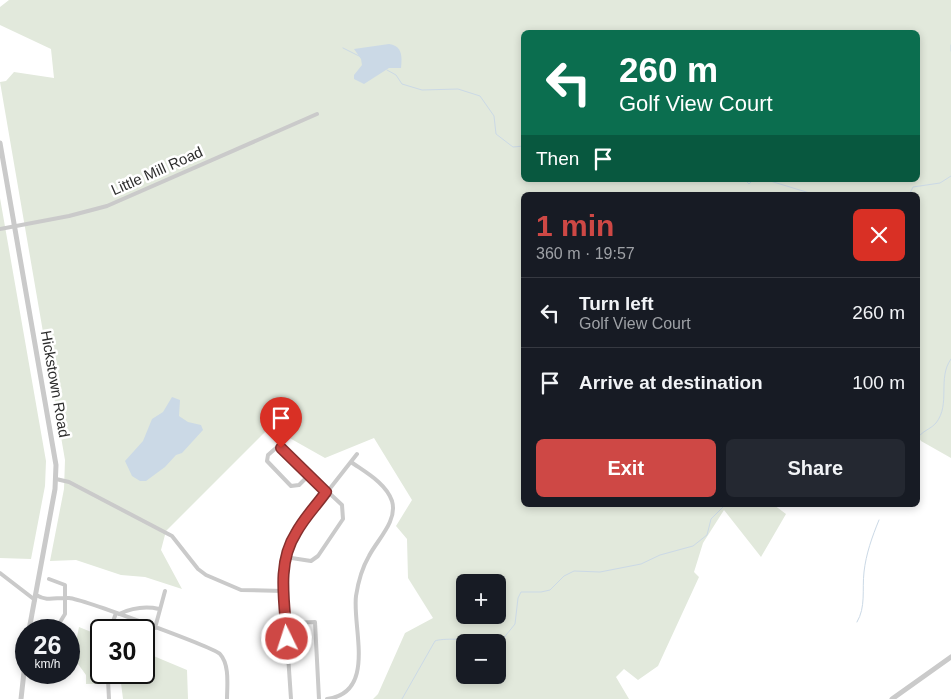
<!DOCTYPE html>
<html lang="en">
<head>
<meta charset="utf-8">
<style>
	:root { --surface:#171b24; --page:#242831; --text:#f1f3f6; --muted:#9ea1a6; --line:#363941; --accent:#ce4845 }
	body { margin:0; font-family:Arial,sans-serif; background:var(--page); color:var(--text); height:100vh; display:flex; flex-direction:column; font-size:19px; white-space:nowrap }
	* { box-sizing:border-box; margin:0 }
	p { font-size:16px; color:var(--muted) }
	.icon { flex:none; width:28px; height:28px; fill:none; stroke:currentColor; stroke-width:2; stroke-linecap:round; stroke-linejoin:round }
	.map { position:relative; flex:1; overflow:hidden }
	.side { position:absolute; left:521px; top:192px; width:399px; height:315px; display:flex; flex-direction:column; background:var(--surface); border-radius:8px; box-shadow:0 2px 8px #0003 }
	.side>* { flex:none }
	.hud { position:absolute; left:521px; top:30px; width:399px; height:152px; border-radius:8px; box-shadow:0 2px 8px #0003; background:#0b6e4f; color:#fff; overflow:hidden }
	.controls { position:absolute; left:456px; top:574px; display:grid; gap:10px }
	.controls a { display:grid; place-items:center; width:50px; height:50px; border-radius:8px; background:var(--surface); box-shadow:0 2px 8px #0003; font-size:25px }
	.speed { position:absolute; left:15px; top:619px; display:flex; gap:10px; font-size:25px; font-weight:700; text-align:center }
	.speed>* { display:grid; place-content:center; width:65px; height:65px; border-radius:50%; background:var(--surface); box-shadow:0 2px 8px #0003; line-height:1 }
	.speed small { font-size:12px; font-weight:400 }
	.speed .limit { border:2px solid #111; border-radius:8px; background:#fff; color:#111 }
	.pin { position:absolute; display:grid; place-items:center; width:42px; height:42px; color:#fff; margin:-51px -21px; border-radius:50% 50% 50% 0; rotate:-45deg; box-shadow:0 0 5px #0007 }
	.pin .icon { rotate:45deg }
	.me { position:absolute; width:55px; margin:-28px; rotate:356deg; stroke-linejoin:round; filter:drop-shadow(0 0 4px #0008) }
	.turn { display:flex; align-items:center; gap:18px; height:105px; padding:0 15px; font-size:22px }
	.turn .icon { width:65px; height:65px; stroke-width:2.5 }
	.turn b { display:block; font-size:35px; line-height:42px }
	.then { display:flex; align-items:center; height:48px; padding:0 15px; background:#0003; gap:10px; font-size:19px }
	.round { display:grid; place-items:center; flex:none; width:52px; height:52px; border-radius:8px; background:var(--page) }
	.headline { display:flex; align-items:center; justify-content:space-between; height:85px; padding:0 15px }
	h1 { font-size:30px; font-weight:700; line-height:38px; color:var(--accent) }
	.primary-button { display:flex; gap:10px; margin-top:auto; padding:10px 15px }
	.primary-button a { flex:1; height:58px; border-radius:8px; background:var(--accent); color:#fff; font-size:20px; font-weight:700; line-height:58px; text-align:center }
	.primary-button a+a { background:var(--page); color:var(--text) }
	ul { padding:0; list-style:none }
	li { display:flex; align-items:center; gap:15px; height:70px; padding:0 15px; border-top:1px solid var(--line) }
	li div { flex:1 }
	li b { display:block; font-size:19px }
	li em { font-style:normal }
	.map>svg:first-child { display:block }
</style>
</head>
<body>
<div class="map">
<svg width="951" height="699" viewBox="0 0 951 699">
	<rect width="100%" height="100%" fill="#fff"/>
	<path fill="#e2e9dc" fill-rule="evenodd" d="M9,0H951V458L921,441L918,436V195H524V505H774L786,514L761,557L724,510L703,543L694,572L699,577L658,666L638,680L624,669L616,677L629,699H373L378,694L405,633L433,618L408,578L407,539L396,526L412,500L374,438L325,458L270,427L166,531L161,550L182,589L145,577L121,575L76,560L50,561L64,489L65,460L0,82L6,81L14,72L54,78L51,49L0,25V7ZM524,32H918V180H524ZM465,582H498V615H465ZM465,642H498V675H465Z
		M0,198L46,461L45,486L31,559L0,558Z
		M79,627L101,636V672H144V652L187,670L188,699H123L121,683L86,684V675L73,657Z"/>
	<path fill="#cbd9e6" d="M389,44C403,46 402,57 401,68H389L364,84L354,79V75L362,65L361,59L354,49Z
		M172,397L180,400L179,416L188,422L201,425L203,430L182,453L176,455L165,467L146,481H140L132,476L125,461L143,441L152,419L163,412Z"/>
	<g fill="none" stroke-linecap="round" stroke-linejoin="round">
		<path stroke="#cbd9e6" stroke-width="1" d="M951,45V51
			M343,48L361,57
			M387,70L396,75L402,84L422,90L458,89L480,96L494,116L496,134L513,147L524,146
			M745,180L749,184L753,180
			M767,180L816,195
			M909,195L913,187L940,183L951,176
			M920,435C925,430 932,428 936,423C951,404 937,378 951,359
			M857,622C866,607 862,590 864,572C866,554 872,537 879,520
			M498,645L515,624L518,598L521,592H541L550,590L564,576L574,571L600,572L641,564L660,555L693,546L707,535L711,519L725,505
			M402,699L435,641C441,638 471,639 476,642"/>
		<path stroke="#cacaca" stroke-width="4" d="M0,229L69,216L107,206L317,114
			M56,479L69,482L172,536L198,569L206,575L241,590L284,591
			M285,557L311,561L318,556L343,519L342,505L281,448H276L268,455L267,461L291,486L299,485L309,475
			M0,573L35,600
			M49,579L65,585V614L55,630
			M36,595C48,602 56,597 69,598C82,599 215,648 220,654C230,665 227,686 227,699
			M119,614C132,608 146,606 159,609
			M286,623L315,622L319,699
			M155,628L165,591
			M110,630L116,613
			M39,680L41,672
			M108,680L109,699
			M291,699L283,581L285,557L295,533L357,454
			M327,699C377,693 352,627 356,596C358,583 362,568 369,556C377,540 398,521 392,501C386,483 365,472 351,462"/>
		<path stroke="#cacaca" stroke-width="5" d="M0,143L56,465L55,489L29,630
			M21,699L26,654
			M892,699L951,657"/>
	</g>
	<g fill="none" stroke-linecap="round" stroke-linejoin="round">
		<g stroke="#862f2d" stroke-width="12">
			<path id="route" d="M281,448L326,492C316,506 304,518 296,533C276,564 285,604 287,639"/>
		</g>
		<use href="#route" stroke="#ce4845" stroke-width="9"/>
	</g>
	<g text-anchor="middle" stroke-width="5" stroke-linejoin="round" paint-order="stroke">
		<g font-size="15" fill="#2d2d2d" stroke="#fff">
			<text transform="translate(157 171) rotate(-24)" y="5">Little Mill Road</text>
			<text transform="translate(55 384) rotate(80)" y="5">Hickstown Road</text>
		</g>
	</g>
</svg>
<div class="controls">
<a>+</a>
<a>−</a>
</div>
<div class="speed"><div>26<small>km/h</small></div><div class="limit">30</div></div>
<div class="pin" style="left:281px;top:448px;background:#d93025"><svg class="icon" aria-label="arrive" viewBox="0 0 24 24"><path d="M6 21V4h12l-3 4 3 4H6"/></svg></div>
<svg class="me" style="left:287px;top:639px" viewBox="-20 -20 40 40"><circle r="17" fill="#ce4845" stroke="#fff" stroke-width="3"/><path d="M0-11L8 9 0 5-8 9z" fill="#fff"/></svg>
<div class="hud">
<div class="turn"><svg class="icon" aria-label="left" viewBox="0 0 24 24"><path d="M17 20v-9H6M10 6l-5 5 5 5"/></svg><div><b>260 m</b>Golf View Court</div></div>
<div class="then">Then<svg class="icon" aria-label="arrive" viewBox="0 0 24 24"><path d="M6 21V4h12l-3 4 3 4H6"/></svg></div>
</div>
<section class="side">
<div class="headline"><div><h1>1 min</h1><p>360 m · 19:57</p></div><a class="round" style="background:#d93025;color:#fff"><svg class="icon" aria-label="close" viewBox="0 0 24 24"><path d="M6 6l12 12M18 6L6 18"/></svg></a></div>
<ul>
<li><svg class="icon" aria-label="left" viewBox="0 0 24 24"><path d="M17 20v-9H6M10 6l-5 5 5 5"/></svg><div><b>Turn left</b><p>Golf View Court</p></div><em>260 m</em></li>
<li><svg class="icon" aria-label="arrive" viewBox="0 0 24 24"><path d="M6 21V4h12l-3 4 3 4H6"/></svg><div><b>Arrive at destination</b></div><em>100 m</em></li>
</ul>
<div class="primary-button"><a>Exit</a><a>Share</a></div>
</section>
</div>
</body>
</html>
